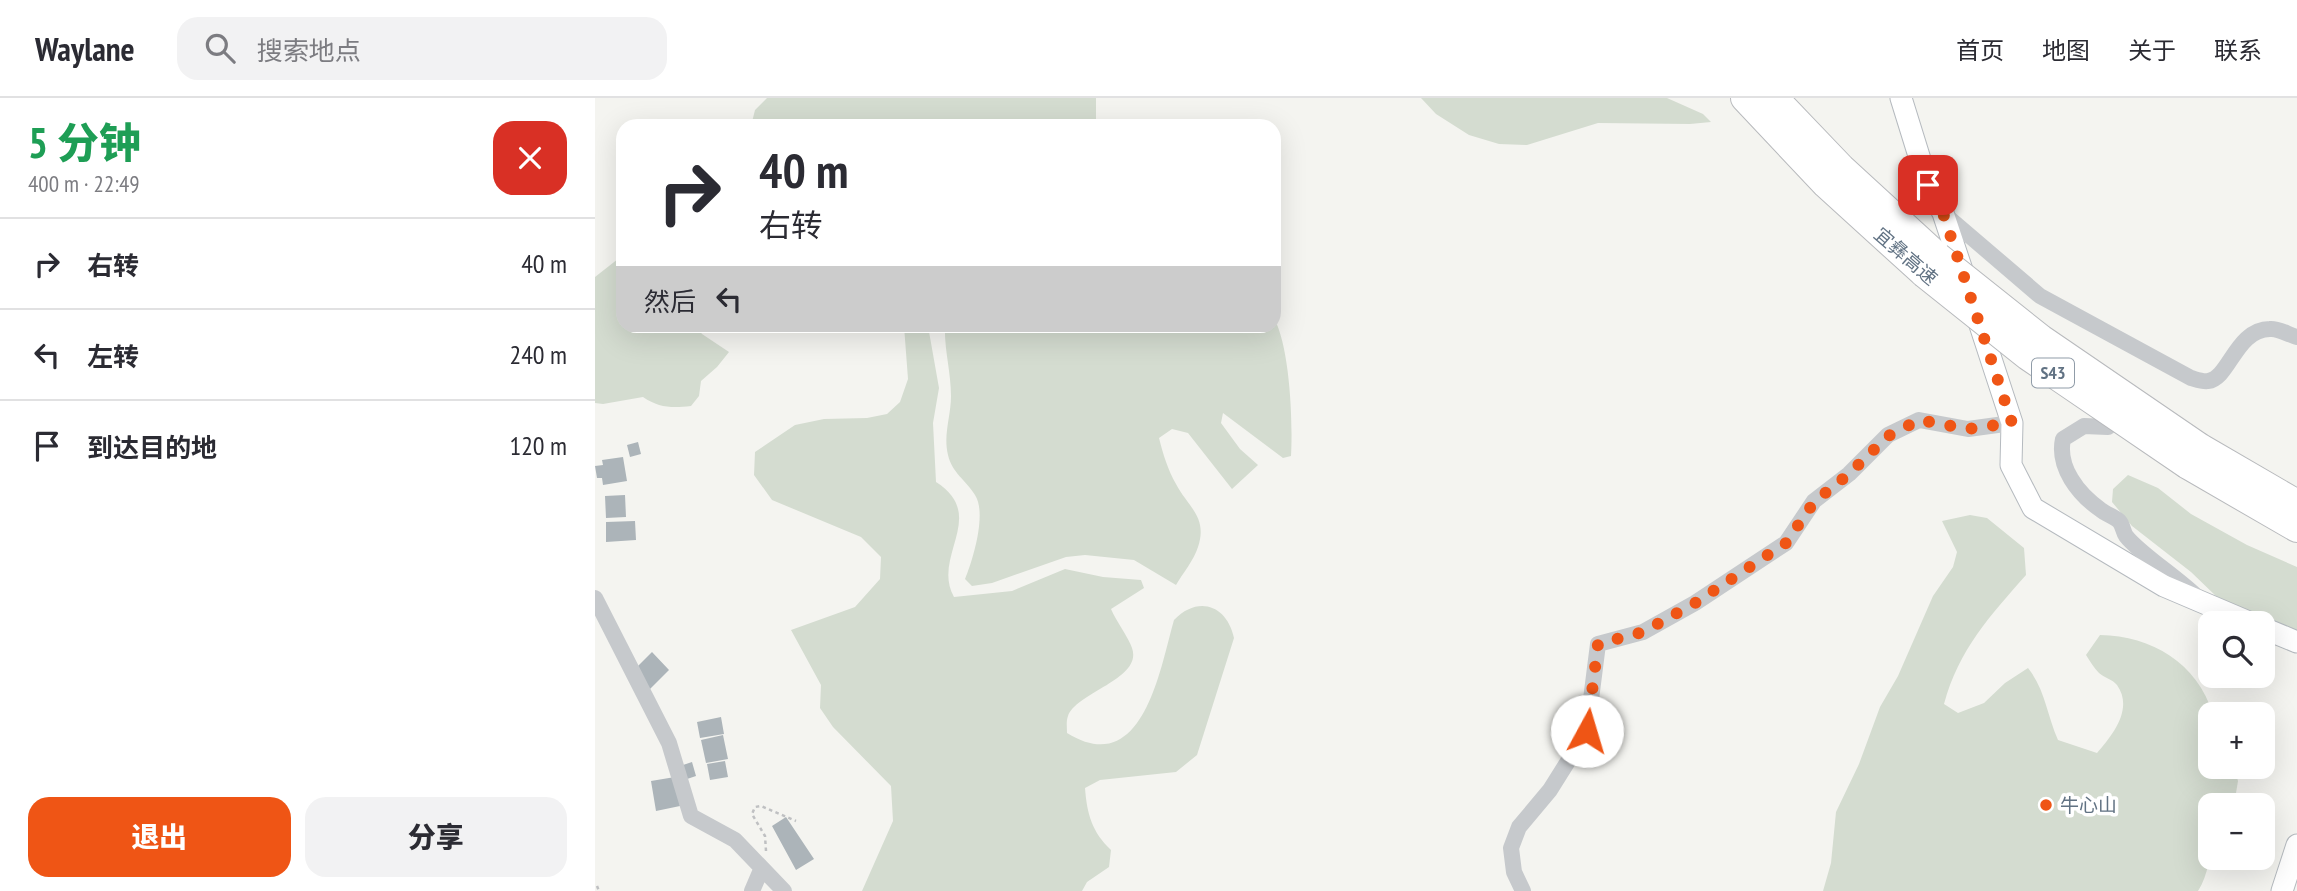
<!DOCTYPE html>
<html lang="zh">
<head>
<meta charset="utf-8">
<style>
	:root { --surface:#fff; --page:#f2f2f3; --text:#2b2b33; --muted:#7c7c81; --line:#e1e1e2; --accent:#ef5515 }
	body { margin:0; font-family:"PT Sans Narrow","Noto Sans SC",sans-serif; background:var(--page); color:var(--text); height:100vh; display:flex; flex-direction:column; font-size:26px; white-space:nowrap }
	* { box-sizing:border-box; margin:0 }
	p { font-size:23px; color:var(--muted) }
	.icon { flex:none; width:38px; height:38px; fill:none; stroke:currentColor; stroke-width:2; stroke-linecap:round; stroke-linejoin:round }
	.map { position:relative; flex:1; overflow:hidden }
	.panel { display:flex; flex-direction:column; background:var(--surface); width:595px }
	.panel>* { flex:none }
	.top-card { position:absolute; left:21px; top:21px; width:665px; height:214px; border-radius:21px; box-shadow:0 7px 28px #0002; background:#fff; color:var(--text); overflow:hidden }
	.tools { position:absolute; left:1603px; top:513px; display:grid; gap:14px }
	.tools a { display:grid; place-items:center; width:77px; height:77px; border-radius:14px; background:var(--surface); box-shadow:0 7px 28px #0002; font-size:35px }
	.pin { position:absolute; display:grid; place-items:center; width:60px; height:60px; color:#fff; margin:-30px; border-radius:14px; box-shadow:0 4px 10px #0006 }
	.me { position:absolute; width:77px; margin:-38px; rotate:6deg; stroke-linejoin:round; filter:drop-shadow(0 0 5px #0008) }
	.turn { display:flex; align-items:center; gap:24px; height:147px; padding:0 28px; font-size:32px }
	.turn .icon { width:91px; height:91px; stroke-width:2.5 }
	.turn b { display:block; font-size:49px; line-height:60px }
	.then { display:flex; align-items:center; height:66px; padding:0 28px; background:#0003; gap:14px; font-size:26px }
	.round { display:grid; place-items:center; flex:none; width:74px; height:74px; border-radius:21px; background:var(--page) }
	.head { display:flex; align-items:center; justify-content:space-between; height:119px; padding:0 28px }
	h1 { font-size:42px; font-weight:800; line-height:52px; color:#1e9e55 }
	.action { display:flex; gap:14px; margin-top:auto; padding:14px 28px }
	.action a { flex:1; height:80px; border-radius:21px; background:var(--accent); color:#fff; font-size:28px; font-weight:800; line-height:80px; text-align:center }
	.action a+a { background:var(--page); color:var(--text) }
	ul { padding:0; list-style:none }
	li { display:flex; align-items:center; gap:21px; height:91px; padding:0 28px; border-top:2px solid var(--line) }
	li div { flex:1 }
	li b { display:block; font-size:26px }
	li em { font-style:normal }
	header { display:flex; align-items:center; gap:42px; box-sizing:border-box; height:98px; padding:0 35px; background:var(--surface); border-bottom:2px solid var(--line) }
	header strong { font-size:33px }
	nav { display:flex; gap:38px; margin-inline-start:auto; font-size:24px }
	.search { width:490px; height:63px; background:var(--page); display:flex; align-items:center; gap:18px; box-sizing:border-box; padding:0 24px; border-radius:21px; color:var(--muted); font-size:26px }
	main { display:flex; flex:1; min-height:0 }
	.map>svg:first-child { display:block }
</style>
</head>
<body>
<header>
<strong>Waylane</strong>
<div class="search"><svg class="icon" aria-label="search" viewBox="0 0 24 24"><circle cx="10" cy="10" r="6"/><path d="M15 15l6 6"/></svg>搜索地点</div>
<nav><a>首页</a><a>地图</a><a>关于</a><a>联系</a></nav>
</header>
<main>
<section class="panel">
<div class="head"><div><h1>5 分钟</h1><p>400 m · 22:49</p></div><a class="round" style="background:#d93025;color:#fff"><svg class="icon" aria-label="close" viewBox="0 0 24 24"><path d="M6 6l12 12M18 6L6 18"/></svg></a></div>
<ul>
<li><svg class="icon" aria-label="right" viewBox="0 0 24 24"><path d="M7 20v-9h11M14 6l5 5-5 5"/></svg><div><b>右转</b></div><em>40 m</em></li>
<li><svg class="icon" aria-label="left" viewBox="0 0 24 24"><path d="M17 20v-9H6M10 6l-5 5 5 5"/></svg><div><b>左转</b></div><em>240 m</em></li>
<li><svg class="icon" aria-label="arrive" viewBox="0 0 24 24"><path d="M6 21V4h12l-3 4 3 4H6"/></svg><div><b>到达目的地</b></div><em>120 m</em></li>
</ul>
<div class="action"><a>退出</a><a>分享</a></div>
</section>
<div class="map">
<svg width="1702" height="793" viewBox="0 0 1702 793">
	<rect width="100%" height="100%" fill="#f4f4f0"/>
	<path fill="#d4dcd0" d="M172,0H501V28H214L198,22L197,28H156L160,12Z
		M826,0H1072L1108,16L1116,24L1095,26L1003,25L932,47L904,46L874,37L841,16Z
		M28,157V228H101L107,236L134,254L122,269L106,283L104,298L96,308C77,310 64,310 48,299L8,306L0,305V179Z
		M679,220C695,250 698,323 696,358L688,360L628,315L626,325L645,351L663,367L637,391L593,335L577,331L564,340C568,356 573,372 581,386C593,409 613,419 603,449C599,462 588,475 581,487L539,462L490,457L471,459L397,485L377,488L370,481C378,462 392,415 380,397C371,382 357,375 353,357C348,337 356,318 356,298C356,274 349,251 350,228H679Z
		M309,228H333L344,290L338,325L341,384C394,418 336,458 359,499L417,493L470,471L508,479L546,482L549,490L516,511C521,523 534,540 537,550C548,581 482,594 473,618C471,623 472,630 472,635C548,682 565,571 579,522C603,497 632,507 639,540L602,657L581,674L505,682L490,690C492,716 497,734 516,752L514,769L492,784L487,793H267L298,723L296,688L238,629L225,610L226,587L196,532L260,509L285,481L286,459L266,439L177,402L159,377L160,354L200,327L229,321L272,320L292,316L305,304L313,281Z
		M1533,377L1563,390L1596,416L1652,447L1702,469V536L1624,501L1596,474L1537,428L1517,404L1518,391Z
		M1375,417L1392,420L1429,450L1431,477C1395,518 1364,551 1349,606L1363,615L1389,605L1410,585L1433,570C1450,591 1452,617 1463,642L1502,655C1517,638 1539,611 1522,587C1517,581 1510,580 1504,575C1499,570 1495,563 1491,557L1505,537C1557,538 1602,565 1618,616H1615V668L1639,669L1643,683L1639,707H1615C1615,736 1619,768 1603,793H1228L1236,765L1241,714L1264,666L1285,609L1303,578L1338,498L1358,469L1362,454L1347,423Z"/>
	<path fill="#acb4b9" d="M43,344L46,356L35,359L32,347Z
		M28,359L32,383L8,387L7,380H2L0,368L8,367L7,362Z
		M30,397L31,419L11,420L10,398Z
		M40,423L41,442L11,444V424Z
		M57,554L74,572L55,591L38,573Z
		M126,619L129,636L105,640L102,624Z
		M128,637L133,661L111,665L106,642Z
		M130,663L133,679L115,682L112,666Z
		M97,664L101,678L92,681L88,667Z
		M80,679L85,708L61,713L56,683Z
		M191,719L219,761L201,772L177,728Z"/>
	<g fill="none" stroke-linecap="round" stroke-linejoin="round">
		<g stroke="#b5babf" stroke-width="23">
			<path id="secondary" d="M1306,0L1333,87L1348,115L1370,181
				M1381,215L1417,325L1416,367L1438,410L1569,488L1656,525
				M1668,530L1702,544
				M1687,793L1702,747"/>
		</g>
		<g stroke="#b8babd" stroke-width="30">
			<path id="motorway" d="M1150,0L1231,86L1329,175
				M1179,0L1246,70L1343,159
				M1604,349L1702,406
				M1593,367L1702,430"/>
		</g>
		<path stroke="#bfc0c2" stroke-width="2.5" stroke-dasharray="3.5 3.5" stroke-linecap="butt" d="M171,753L170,738L157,716L160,709L166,708L201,723
			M2,788L4,793"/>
		<path stroke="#c6c9cc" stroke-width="16" d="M1348,115L1445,198L1596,280C1600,281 1608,284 1613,283C1634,281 1641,231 1675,231C1683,230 1694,237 1702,239
			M1513,329L1489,328L1468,341C1462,369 1483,396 1506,412C1511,416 1520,419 1524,423C1528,427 1528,434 1531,438C1544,455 1583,480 1601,498
			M0,500L74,645L96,718L140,742L189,793
			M157,793L166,772
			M928,793L919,774L916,750L924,729L955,692L992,633L1003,546L1048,534L1100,505L1191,445L1219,403L1254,376L1293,337L1324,322L1373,331L1417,325"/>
		<use href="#secondary" stroke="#fff" stroke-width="21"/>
		<use href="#motorway" stroke="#fff" stroke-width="28"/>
		<g stroke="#b8babd" stroke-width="30" stroke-linecap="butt">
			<path id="motorway-bridge" d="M1343,159L1446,241L1604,349
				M1329,175L1433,258L1593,367"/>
		</g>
		<use href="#motorway-bridge" stroke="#fff" stroke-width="28"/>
	</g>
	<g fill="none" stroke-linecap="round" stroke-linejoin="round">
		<path stroke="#ef5515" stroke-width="12" stroke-dasharray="0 21.6" d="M992,633L1003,546L1048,534L1100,505L1191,445L1219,404L1254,376L1293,338L1324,322L1373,331L1417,325L1348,115L1333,87"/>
	</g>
	<circle fill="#ef5515" stroke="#fff" stroke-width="2.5" cx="1451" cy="707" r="7"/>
	<g text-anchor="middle" stroke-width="7" stroke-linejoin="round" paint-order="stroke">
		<rect fill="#fff" stroke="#909ca8" stroke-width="2" x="1437" y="260.5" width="42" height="29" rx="5"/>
		<g font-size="18" font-weight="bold" fill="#617283">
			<text x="1458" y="281">S43</text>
		</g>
		<g font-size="19" fill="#617283" stroke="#fff">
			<text transform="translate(1311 158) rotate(41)" y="7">宜彝高速</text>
		</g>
		<g font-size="19" fill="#617283" stroke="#fff" text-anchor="start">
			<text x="1465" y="714">牛心山</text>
		</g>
	</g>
</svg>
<div class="tools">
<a><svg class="icon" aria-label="search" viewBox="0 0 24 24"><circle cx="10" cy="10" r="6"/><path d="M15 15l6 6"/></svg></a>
<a>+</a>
<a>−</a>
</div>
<div class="pin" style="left:1333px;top:87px;background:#d93025"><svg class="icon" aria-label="arrive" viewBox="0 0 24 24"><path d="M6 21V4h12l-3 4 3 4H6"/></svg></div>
<svg class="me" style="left:992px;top:633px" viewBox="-20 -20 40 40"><circle r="19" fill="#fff"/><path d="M0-13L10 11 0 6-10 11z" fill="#ef5515"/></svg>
<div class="top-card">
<div class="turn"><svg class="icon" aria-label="right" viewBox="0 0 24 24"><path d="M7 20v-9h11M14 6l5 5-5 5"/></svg><div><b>40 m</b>右转</div></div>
<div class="then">然后<svg class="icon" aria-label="left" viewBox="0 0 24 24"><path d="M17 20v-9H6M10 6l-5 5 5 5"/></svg></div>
</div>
</div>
</main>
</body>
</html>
